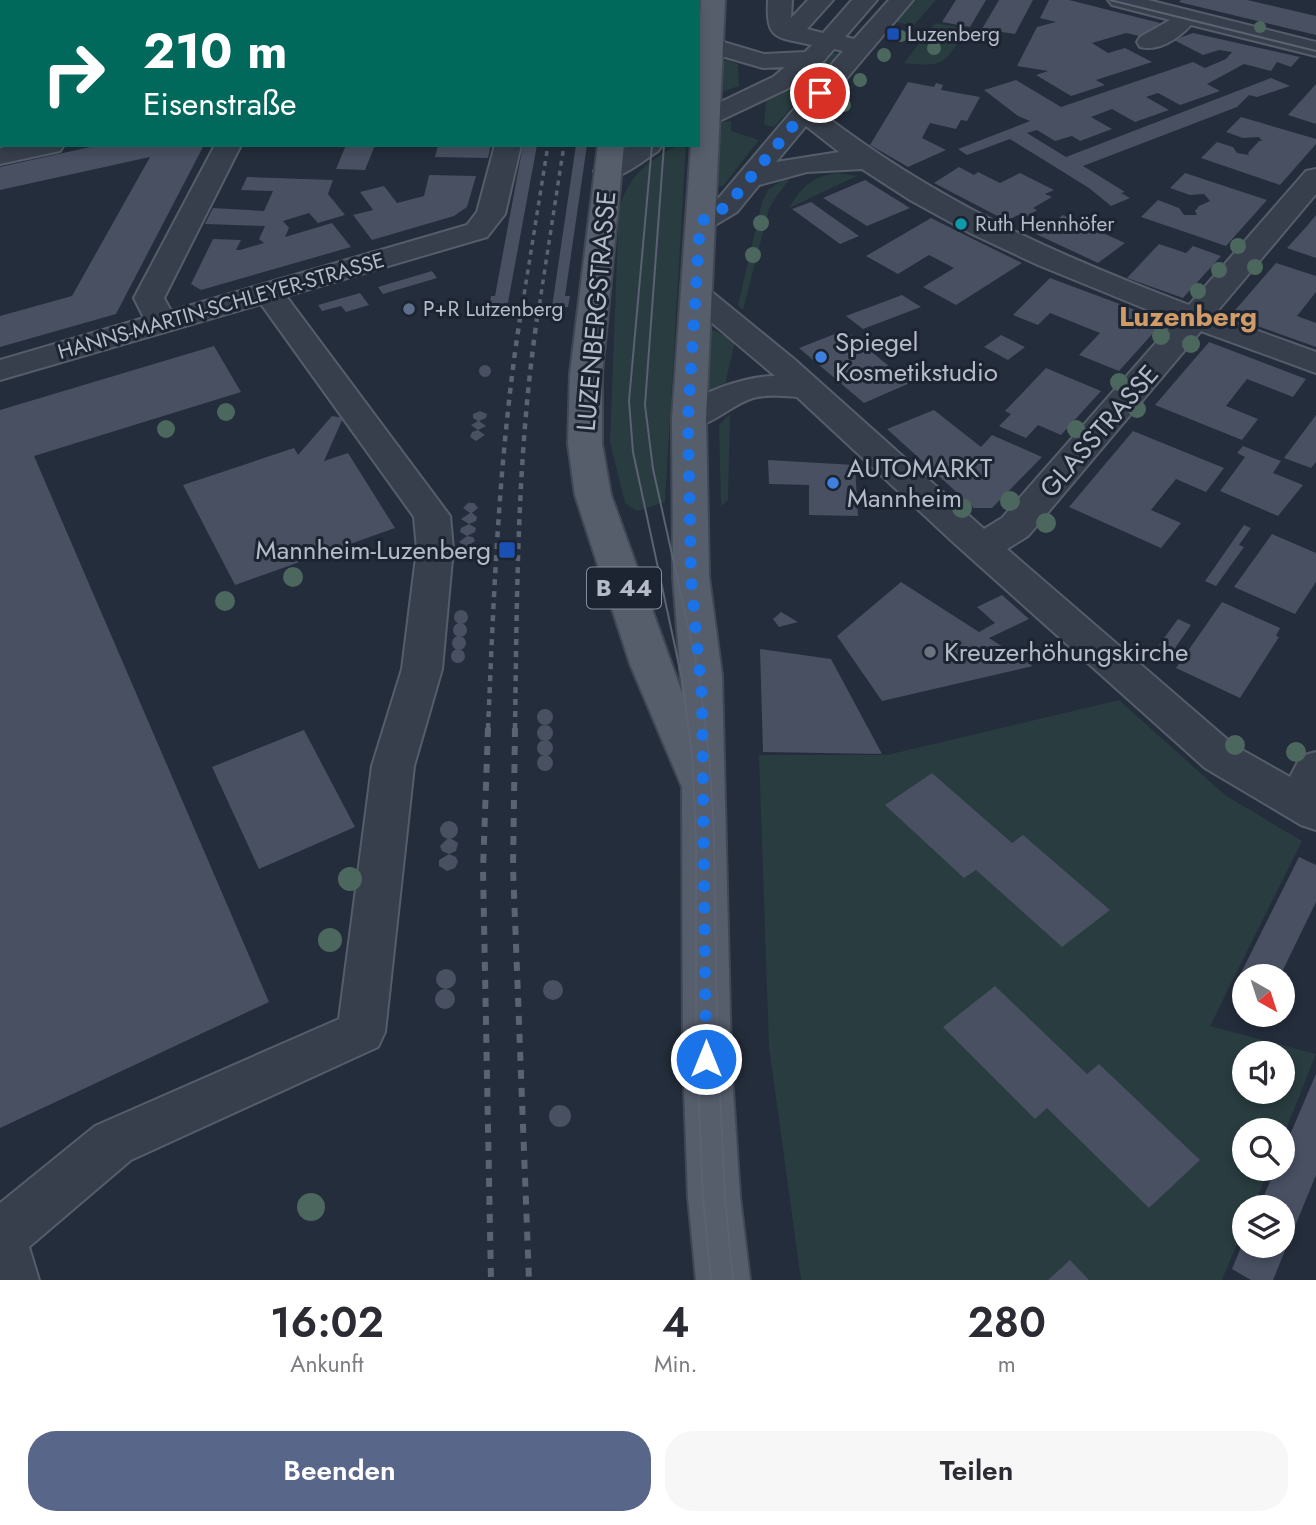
<!DOCTYPE html>
<html lang="de">
<head>
<meta charset="utf-8">
<style>
	:root { --surface:#fff; --page:#f7f7f7; --text:#2b2b33; --muted:#7c7c81; --accent:#576689 }
	body { margin:0; font-family:Jost,sans-serif; background:var(--page); color:var(--text); height:100vh; display:flex; flex-direction:column; font-size:26px; white-space:nowrap }
	* { box-sizing:border-box; margin:0 }
	p { font-size:23px; color:var(--muted) }
	.icon { flex:none; width:38px; height:38px; fill:none; stroke:currentColor; stroke-width:2; stroke-linecap:round; stroke-linejoin:round }
	.map { position:relative; height:1280px; overflow:hidden }
	.details { display:flex; flex-direction:column; background:var(--surface); flex:1 }
	.details>* { flex:none }
	.top-card { position:absolute; left:0px; top:0px; width:700px; height:147px; box-shadow:0 4px 10px #0003; background:#00695c; color:#fff; overflow:hidden }
	.needle { width:46px; rotate:141deg }
	.fabs { position:absolute; left:1232px; top:964px; display:grid; gap:14px }
	.fabs a { display:grid; place-items:center; width:63px; height:63px; border-radius:50%; background:var(--surface); box-shadow:0 4px 10px #0003; font-size:35px }
	.pin { position:absolute; display:grid; place-items:center; width:60px; height:60px; color:#fff; margin:-30px; border:4px solid #fff; border-radius:50%; box-shadow:0 2px 7px #0007 }
	.me { position:absolute; width:77px; margin:-38px; rotate:0deg; stroke-linejoin:round; filter:drop-shadow(0 0 5px #0008) }
	.turn { display:flex; align-items:center; gap:24px; height:147px; padding:0 28px; font-size:32px }
	.turn .icon { width:91px; height:91px; stroke-width:2.5 }
	.turn b { display:block; font-size:49px; line-height:60px }
	.eta { display:flex; justify-content:space-evenly; align-items:center; height:119px; text-align:center }
	.eta b { font-size:42px; font-weight:600; line-height:49px }
	.action { display:flex; gap:14px; margin-top:auto; padding:14px 28px }
	.action a { flex:1; height:80px; border-radius:28px; background:var(--accent); color:#fff; font-size:28px; font-weight:600; line-height:80px; text-align:center }
	.action a+a { background:var(--page); color:var(--text) }
	.map>svg:first-child { display:block }
</style>
</head>
<body>
<div class="map">
<svg width="1316" height="1280" viewBox="0 0 1316 1280">
	<rect width="100%" height="100%" fill="#242d3b"/>
	<path fill="#293c3f" fill-rule="evenodd" d="M916,0H936L913,26L896,22Z
		M935,23L969,29C942,62 949,68 904,63Z
		M833,53L839,54L774,127L764,125L766,101L791,88Z
		M727,60L738,64L739,86L722,92V62Z
		M731,121V131L759,140L723,186H718L720,122Z
		M678,145H686L665,502L637,511L625,503L610,442L619,207C633,170 646,164 678,145Z
		M792,173C788,185 775,195 769,209L743,310L738,305L762,202L768,190Z
		M838,173L857,176L789,208C801,187 813,176 838,173Z
		M713,330L735,341L725,385L714,392L707,391L709,334Z
		M730,414L728,500L721,506L719,425Z
		M1119,700L1225,795L1302,841L1210,1026L1316,1054L1283,1137V1130H1244V1169H1269L1253,1207L1244,1208V1227L1222,1280H801L769,1047L759,755H887ZM1244,1054H1283V1092H1244Z"/>
	<path fill="#485062" d="M956,0H986L970,27L942,22Z
		M999,0H1033L1015,34L982,29Z
		M1049,0H1069L1160,23L1144,37L1126,33L1092,43L1108,53L1125,48L1152,62L1096,80L1105,85L1071,96L1036,75L1048,71L1017,66L1037,27L1056,22L1040,18Z
		M1181,0H1247L1316,16V35L1179,2Z
		M1193,33L1300,57L1291,67L1277,62L1271,71L1244,64L1207,84L1220,91L1180,105L1158,93L1146,97L1169,110L1135,122L1112,109L1091,117L1112,129L1080,141L1072,136L1055,141L1037,130L1027,133L1066,157L1271,78L1290,86L1257,97L1249,95L1237,107L1083,166L1125,192L1121,193L1130,198L1111,206L1089,188L1010,139L967,155L958,149L1030,121L1018,116L984,90L1016,80L1061,107L1193,62L1205,68L1226,59L1232,52L1219,50L1203,55L1174,40Z
		M908,82L934,87L936,83L943,85L941,90L980,97L967,121L961,120L956,129L930,123L922,138L946,150L908,167L870,145Z
		M1316,84V124L1288,115L1307,94Z
		M1241,117L1316,139V144L1280,185L1201,158L1217,142L1233,147L1237,153L1249,155L1248,153L1259,141H1262L1259,137L1243,138L1226,132Z
		M99,145H204L116,314L0,347V316L72,296L150,157L0,190V167Z
		M346,145H375L365,170L336,169Z
		M438,145H491L488,158L435,157Z
		M523,145H537L507,308L489,307L491,296H495Z
		M576,145H587L565,296H570L568,307H552Z
		M959,167L974,175L978,172L1000,183L1020,173L1054,190L1045,194L1052,197L1033,208L1037,210L1024,218L1018,215L1007,221L934,183Z
		M1185,173L1267,200L1226,246L1141,217L1158,200L1179,208L1184,215H1197L1195,211L1199,206L1210,201L1204,194L1190,195L1170,188Z
		M429,175L476,176L467,207L454,216L372,240L353,215L373,210L360,192L384,186L397,203L424,196Z
		M247,177L333,180L328,194L345,215L318,223L309,213L283,221L289,228L285,237L332,223L351,247L201,290L191,284L213,239L241,240L236,250H240L264,243L259,239L265,226L205,224L213,208L264,211L273,191L241,190Z
		M865,180L910,208L867,226L823,198Z
		M811,202L859,236L840,244L792,209Z
		M1063,215L1125,243L1098,263L1036,234Z
		M1316,215V258L1287,248L1307,226Z
		M931,218L975,240L1022,263L956,305L923,287L954,268L929,255L898,274L866,256Z
		M1159,244L1186,253L1193,246L1221,256L1183,298L1127,278Z
		M1276,263L1316,276V292L1297,316L1316,323V347L1230,316Z
		M432,271L437,278L383,294L378,287Z
		M1050,278L1109,300L1164,321L1119,371L1079,355L1100,333L1050,313L1038,325L1013,315Z
		M360,293L369,305L346,312L341,306L322,311L318,305Z
		M902,295L921,307L863,329L846,316Z
		M845,330L879,358L910,383L864,403L799,348Z
		M1001,335L1025,347L1008,360L984,347Z
		M1209,342L1306,379L1293,397L1247,379L1226,406L1258,419L1242,440L1155,405Z
		M214,346L241,392L34,456L269,1002L0,1128V410Z
		M479 371a6 6 0 1 1 12 0a6 6 0 1 1-12 0Z
		M1046,368L1101,391L1061,435L1038,425L1026,438L999,426L1011,414L1005,411Z
		M934,410L981,447L992,435L1042,457L992,508H974L887,429Z
		M480,411L487,414L486,418L479,421L486,426L478,430L485,435L476,441L470,437L472,432L478,430L471,425L478,421L473,418V414Z
		M1316,415V462L1311,468L1284,458Z
		M332,416L343,418L324,461L348,453L395,528L235,585L183,485L294,448L298,455Z
		M1133,431L1224,468L1206,492L1176,479L1151,510L1181,523L1161,548L1069,507Z
		M1243,446L1281,461L1273,473L1303,485L1278,516L1220,491L1245,457L1237,453Z
		M768,460L855,465L858,516L809,515V485L769,484Z
		M468,503H474L478,508L472,513L477,517L476,521L469,524L461,519L470,513L463,508Z
		M469,524L476,528L475,532L467,536L473,537L475,541L466,547L459,542L467,536L460,532L461,528Z
		M1244,525L1251,528L1239,545L1244,547L1216,586L1205,581Z
		M1272,534L1316,553V582L1295,614L1234,587Z
		M901,582L979,632L995,623L977,607L1002,595L1029,619L989,638L1033,666L882,701L837,636Z
		M1222,602L1280,628L1276,636L1279,637L1240,698L1176,668Z
		M454 617a7 7 0 1 1 14 0a7 7 0 1 1-14 0Z
		M781,612L798,622L779,627L773,619Z
		M1178,619L1191,625L1173,651L1159,645Z
		M453 630a7 7 0 1 1 14 0a7 7 0 1 1-14 0Z
		M452 643a7 7 0 1 1 14 0a7 7 0 1 1-14 0Z
		M451 656a7 7 0 1 1 14 0a7 7 0 1 1-14 0Z
		M760,649L831,659L882,754L763,752Z
		M537 717a8 8 0 1 1 16 0a8 8 0 1 1-16 0Z
		M537 733a8 8 0 1 1 16 0a8 8 0 1 1-16 0Z
		M304,730L355,827L259,869L212,767Z
		M537 748a8 8 0 1 1 16 0a8 8 0 1 1-16 0Z
		M537 763a8 8 0 1 1 16 0a8 8 0 1 1-16 0Z
		M932,773L1012,843L1023,835L1110,910L1062,947L976,870L964,878L885,805Z
		M440 830a9 9 0 1 1 18 0a9 9 0 1 1-18 0Z
		M449,837L458,843L456,851L449,854L456,857L458,862L455,868L447,871L439,866V860L449,854L442,851L440,846Z
		M1299,857L1316,865V902L1280,976H1244V982L1238,979Z
		M436 979a10 10 0 1 1 20 0a10 10 0 1 1-20 0Z
		M543 990a10 10 0 1 1 20 0a10 10 0 1 1-20 0Z
		M995,986L1087,1074L1099,1064L1200,1160L1149,1208L1047,1108L1035,1119L943,1027Z
		M435 999a10 10 0 1 1 20 0a10 10 0 1 1-20 0Z
		M1316,1074V1175L1273,1280H1251L1232,1269L1244,1240V1246H1283V1208H1259L1275,1169H1283V1151Z
		M549 1116a11 11 0 1 1 22 0a11 11 0 1 1-22 0Z
		M1070,1260L1089,1280H1048Z"/>
	<g fill="none" stroke-linecap="round" stroke-linejoin="round">
		<g stroke="#565d6a" stroke-width="4">
			<path id="minor" d="M289,0H313L289,2Z
				M531,0H555V2H531Z
				M768,0H792L791,18L808,0H833L807,29L823,33L852,0H877L845,37L854,39L889,0H913L819,111C936,201 1052,253 1189,305L1306,171L1316,169V194L1214,315L1316,352V373L1201,331L1028,536L1007,549L1235,746L1290,777L1301,756L1316,752V830L1301,825L1205,768L954,543L797,397C783,396 767,394 753,398C727,406 706,434 677,426L672,419C689,394 746,376 775,376L685,300L681,294L685,288L696,285L707,288L794,359L984,529L1002,518L1175,321L1038,265L972,234L910,200L862,169L807,172L759,185L737,212L710,228L700,231L690,228L686,222L690,216L717,200L843,51L834,49L821,64L791,87L698,131V113L773,77L785,67L763,68L701,50L698,45L701,40L710,38L764,54L805,52L812,45C775,37 766,40 768,0ZM806,126L839,152L776,162Z
				M1108,0H1148L1316,42V56L1191,25C1179,38 1159,52 1140,47L1137,42L1140,37L1170,20L1112,5Z
				M0,66H2V80H0Z
				M13,145H64L60,151L0,164V148Z
				M215,145H241L164,298L171,311L467,225L477,212L495,145H521L505,214L487,237L286,296L450,516L453,549L442,669L414,766L385,1032L378,1047L131,1160L29,1247L39,1280H0V1203L95,1126L339,1019L372,766L402,669L417,549L414,517L261,304L0,380V360L144,318L134,298Z
				M630,145H662L658,151C641,162 620,182 598,177L594,171L598,165Z"/>
		</g>
		<g stroke="#414855" stroke-width="4">
			<path id="major" d="M621,0H645V2H621Z
				M701,0H725L706,419L709,577L722,675L731,1059L740,1197L750,1280H696L688,1197L683,1059L682,787L630,664L575,495L568,444L570,374L598,145H624L602,374V444L611,495L682,693L673,577L672,419L691,145H698V46Z"/>
		</g>
		<use href="#minor" fill="#383f4c" fill-rule="evenodd"/>
		<use href="#major" fill="#565e6c" fill-rule="evenodd"/>
		<path stroke="#5a6273" stroke-width="2" d="M1110,0L1316,51
			M652,145L629,401L633,452L682,679L692,755L696,834V1031L703,1198L711,1280
			M664,145L645,405L653,469L699,676L709,754L714,834L717,1031L725,1198L733,1280"/>
		<path stroke="#5a6273" stroke-width="3.5" stroke-dasharray="5 5" stroke-linecap="butt" d="M521,314L548,145
			M538,314L564,145"/>
		<path stroke="#5a6273" stroke-width="4.5" stroke-dasharray="6 6" stroke-linecap="butt" d="M488,729C494,590 499,450 521,312
			M515,729C517,591 517,450 538,312"/>
		<path stroke="#5a6273" stroke-width="6" stroke-dasharray="9 9" stroke-linecap="butt" d="M488,728L483,870L491,1280
			M515,728L513,868L529,1280"/>
	</g>
	<g fill="#4c675d">
		<circle cx="1260" cy="27" r="6"/>
		<circle cx="901" cy="36" r="6"/>
		<circle cx="934" cy="48" r="7"/>
		<circle cx="884" cy="55" r="7"/>
		<circle cx="860" cy="80" r="7"/>
		<circle cx="844" cy="105" r="7"/>
		<circle cx="761" cy="223" r="8"/>
		<circle cx="1238" cy="246" r="8"/>
		<circle cx="753" cy="255" r="8"/>
		<circle cx="1255" cy="267" r="8"/>
		<circle cx="1219" cy="270" r="8"/>
		<circle cx="1198" cy="291" r="8"/>
		<circle cx="1161" cy="336" r="9"/>
		<circle cx="1191" cy="344" r="9"/>
		<circle cx="1119" cy="382" r="9"/>
		<circle cx="1137" cy="409" r="9"/>
		<circle cx="226" cy="412" r="9"/>
		<circle cx="166" cy="429" r="9"/>
		<circle cx="1076" cy="429" r="9"/>
		<circle cx="1010" cy="501" r="10"/>
		<circle cx="962" cy="508" r="10"/>
		<circle cx="1046" cy="523" r="10"/>
		<circle cx="293" cy="577" r="10"/>
		<circle cx="225" cy="601" r="10"/>
		<circle cx="1235" cy="745" r="10"/>
		<circle cx="1296" cy="752" r="10"/>
		<circle cx="350" cy="879" r="12"/>
		<circle cx="330" cy="940" r="12"/>
		<circle cx="311" cy="1207" r="14"/>
	</g>
	<g fill="none" stroke-linecap="round" stroke-linejoin="round">
		<path stroke="#1a73e8" stroke-width="12" stroke-dasharray="0 21.6" d="M706,1059L702,698L691,578L688,419L700,222L727,206L820,93"/>
	</g>
	<g fill="#1a4fb4" stroke="#1d2431" stroke-width="2.5">
		<rect x="886" y="27" width="14" height="14" rx="3.5"/>
		<rect x="498" y="541" width="18" height="18" rx="3.5"/>
	</g>
	<circle fill="#0f9aa8" stroke="#1d2431" stroke-width="2.5" cx="961" cy="224" r="7"/>
	<circle fill="#5c6f8a" stroke="#1d2431" stroke-width="2.5" cx="409" cy="309" r="7"/>
	<g fill="#3f7fe0" stroke="#1d2431" stroke-width="2.5">
		<circle cx="821" cy="357" r="7"/>
		<circle cx="833" cy="483" r="7"/>
	</g>
	<circle fill="#6b7280" stroke="#1d2431" stroke-width="2.5" cx="930" cy="652" r="7"/>
	<g text-anchor="middle" stroke-width="6" stroke-linejoin="round" paint-order="stroke">
		<g font-size="21" fill="#b4bac7" stroke="#1d2431" text-anchor="start">
			<text x="907" y="41">Luzenberg</text>
			<text x="975" y="231">Ruth Hennhöfer</text>
			<text x="423" y="316">P+R Lutzenberg</text>
		</g>
		<g font-size="21" fill="#b4bac7" stroke="#1d2431">
			<text transform="translate(221 306) rotate(-16)" y="7">HANNS-MARTIN-SCHLEYER-STRASSE</text>
		</g>
		<rect fill="#1d2431" stroke="#878d9a" stroke-width="2" x="587" y="567.5" width="74" height="41" rx="5"/>
		<g font-size="24" font-weight="bold" fill="#b4bac7">
			<text x="624" y="596">B 44</text>
		</g>
		<g font-size="26" fill="#b4bac7" stroke="#1d2431">
			<text transform="translate(596 311) rotate(-85)" y="9">LUZENBERGSTRASSE</text>
			<text transform="translate(1099 431) rotate(-49)" y="9">GLASSTRASSE</text>
		</g>
		<g font-size="26" fill="#b4bac7" stroke="#1d2431" text-anchor="start">
			<text x="835" y="351">Spiegel<tspan x="835" dy="30">Kosmetikstudio</tspan></text>
			<text x="847" y="477">AUTOMARKT<tspan x="847" dy="30">Mannheim</tspan></text>
			<text x="491" y="559" text-anchor="end">Mannheim-Luzenberg</text>
			<text x="944" y="661">Kreuzerhöhungskirche</text>
		</g>
		<g font-size="28" font-weight="bold" fill="#d09b66" stroke="#1d2431">
			<text x="1188" y="326">Luzenberg</text>
		</g>
	</g>
</svg>
<div class="fabs">
<a><svg class="needle" viewBox="-14 -14 28 28"><path d="M0-13l5 13h-10z" fill="#e53935"/><path d="M0 13l5-13h-10z" fill="#7c7c81"/></svg></a>
<a><svg class="icon" aria-label="sound" viewBox="0 0 24 24"><path d="M4 9h4l5-4v14l-5-4H4zM17 9q2 3 0 6"/></svg></a>
<a><svg class="icon" aria-label="search" viewBox="0 0 24 24"><circle cx="10" cy="10" r="6"/><path d="M15 15l6 6"/></svg></a>
<a><svg class="icon" aria-label="layers" viewBox="0 0 24 24"><path d="M12 4l9 5-9 5-9-5zM3 14l9 5 9-5"/></svg></a>
</div>
<div class="pin" style="left:820px;top:93px;background:#d93025"><svg class="icon" aria-label="arrive" viewBox="0 0 24 24"><path d="M6 21V4h12l-3 4 3 4H6"/></svg></div>
<svg class="me" style="left:706px;top:1059px" viewBox="-20 -20 40 40"><circle r="17" fill="#1a73e8" stroke="#fff" stroke-width="3"/><path d="M0-11L8 9 0 5-8 9z" fill="#fff"/></svg>
<div class="top-card">
<div class="turn"><svg class="icon" aria-label="right" viewBox="0 0 24 24"><path d="M7 20v-9h11M14 6l5 5-5 5"/></svg><div><b>210 m</b>Eisenstraße</div></div>
</div>
</div>
<section class="details">
<div class="eta">
<div><b>16:02</b><p>Ankunft</p></div>
<div><b>4</b><p>Min.</p></div>
<div><b>280</b><p>m</p></div>
</div>
<div class="action"><a>Beenden</a><a>Teilen</a></div>
</section>
</body>
</html>
